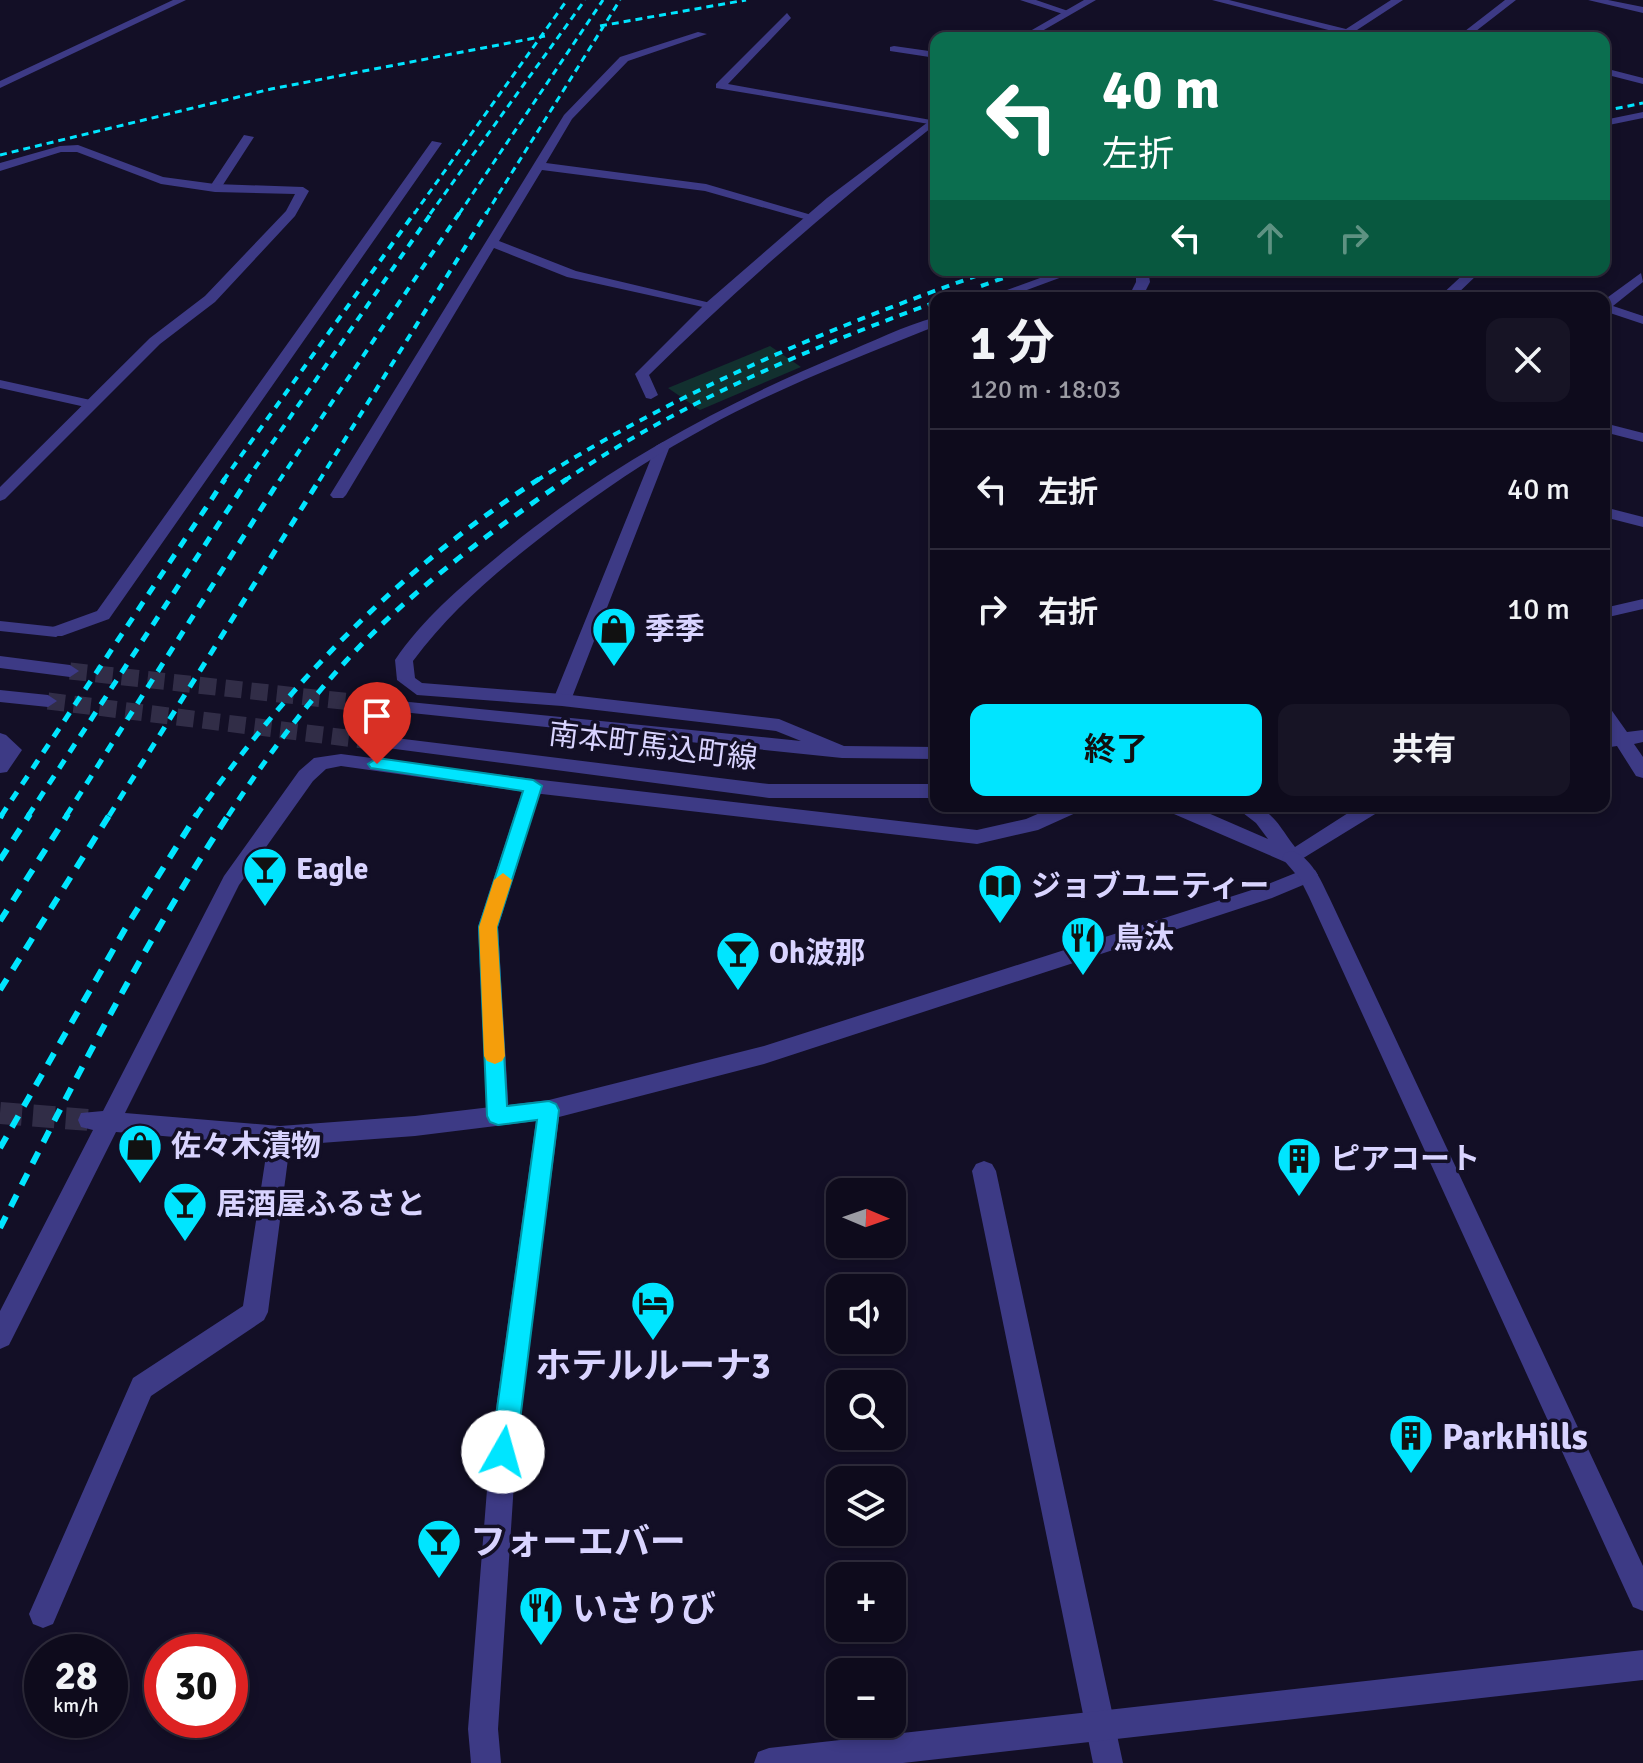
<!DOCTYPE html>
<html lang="ja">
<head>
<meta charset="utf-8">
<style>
	:root { --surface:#0e0b1c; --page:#171425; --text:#f1f3f6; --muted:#9b9ba3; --line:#2e2b3b; --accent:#00e5ff }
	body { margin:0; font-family:Signika,"Noto Sans JP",sans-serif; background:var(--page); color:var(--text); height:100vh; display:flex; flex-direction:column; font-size:30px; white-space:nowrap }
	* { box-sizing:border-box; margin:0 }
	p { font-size:26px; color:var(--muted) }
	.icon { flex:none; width:44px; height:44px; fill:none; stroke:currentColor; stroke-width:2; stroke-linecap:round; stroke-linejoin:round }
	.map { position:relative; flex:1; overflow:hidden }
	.details { position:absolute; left:930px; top:292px; width:680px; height:520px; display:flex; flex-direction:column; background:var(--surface); border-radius:16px; box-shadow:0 4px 12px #0003,0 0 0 2px var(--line) }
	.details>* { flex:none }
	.hud { position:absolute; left:930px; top:32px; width:680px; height:244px; border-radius:16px; box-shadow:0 4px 12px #0003,0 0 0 2px var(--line); background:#0b6e4f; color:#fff; overflow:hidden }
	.needle { width:52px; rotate:92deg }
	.buttons { position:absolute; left:826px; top:1178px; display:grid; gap:16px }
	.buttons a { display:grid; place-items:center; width:80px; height:80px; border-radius:16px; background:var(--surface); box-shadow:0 4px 12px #0003,0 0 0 2px var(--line); font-size:40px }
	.speed { position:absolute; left:24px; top:1634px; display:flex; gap:16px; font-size:40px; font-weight:700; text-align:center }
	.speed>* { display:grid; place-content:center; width:104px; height:104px; border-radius:50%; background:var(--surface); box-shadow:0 4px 12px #0003,0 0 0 2px var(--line); line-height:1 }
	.speed small { font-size:20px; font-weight:400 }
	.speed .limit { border:12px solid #d22; background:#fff; color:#111 }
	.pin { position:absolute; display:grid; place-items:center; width:68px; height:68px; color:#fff; margin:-82px -34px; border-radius:50% 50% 50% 0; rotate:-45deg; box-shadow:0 0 8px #0007 }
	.pin .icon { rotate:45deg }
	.me { position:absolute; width:88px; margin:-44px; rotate:7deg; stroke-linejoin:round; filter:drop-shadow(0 0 6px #0008) }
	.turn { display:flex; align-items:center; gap:28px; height:168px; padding:0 40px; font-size:36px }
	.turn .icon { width:104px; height:104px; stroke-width:2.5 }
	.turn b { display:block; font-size:56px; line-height:68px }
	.lanes { display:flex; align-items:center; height:76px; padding:0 40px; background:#0003; justify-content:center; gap:40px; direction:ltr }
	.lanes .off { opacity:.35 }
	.round { display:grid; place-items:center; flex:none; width:84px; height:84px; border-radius:16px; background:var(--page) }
	.headline { display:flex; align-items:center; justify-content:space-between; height:136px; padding:0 40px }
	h1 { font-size:48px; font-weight:700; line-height:60px }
	.button { display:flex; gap:16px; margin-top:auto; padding:16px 40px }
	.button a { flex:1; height:92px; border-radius:16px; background:var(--accent); color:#111; font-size:32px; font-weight:700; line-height:92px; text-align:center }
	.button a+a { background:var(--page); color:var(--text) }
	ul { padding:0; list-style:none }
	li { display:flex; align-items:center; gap:24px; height:120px; padding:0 40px; border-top:2px solid var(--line) }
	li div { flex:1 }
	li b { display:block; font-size:30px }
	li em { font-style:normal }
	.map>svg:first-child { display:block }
</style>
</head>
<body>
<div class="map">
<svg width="1643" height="1763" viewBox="0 0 1643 1763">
	<rect width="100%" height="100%" fill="#130f26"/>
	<path fill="#12302f" d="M770,346L801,367L700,410L668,388Z"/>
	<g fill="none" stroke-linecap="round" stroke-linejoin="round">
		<path stroke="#312d47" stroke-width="17" stroke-dasharray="17 9" stroke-linecap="butt" d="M70,671L379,705
			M48,701L363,740"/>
		<path stroke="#312d47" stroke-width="22" stroke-dasharray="22 11" stroke-linecap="butt" d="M0,1113L89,1120"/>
		<path fill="#3d3a85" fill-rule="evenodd" d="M1020,0H1036L1071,12L1066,15Z
			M787,13L791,18L728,84L931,120L935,121V125L716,88V84Z
			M698,32L707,34L628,61L572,119L546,163L706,184L815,216V222L705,191L542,170L499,241L576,271L719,305L712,309L567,277L494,248L346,495L343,498H333L330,495L564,115L620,57Z
			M894,46L936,52V58L890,51V47Z
			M244,135L254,137L219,191H211L209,188Z
			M432,141L442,143L109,619L62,636H50L47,632L50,628L97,611Z
			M1136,270H1148L1150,282L1142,298H1128L1136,282Z
			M1468,270L1479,273L1453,298H1438Z
			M1641,273L1643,282L1613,306L1643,316V324L1604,311V300Z
			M0,380L95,401L97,404L90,408L0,388Z
			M1604,423L1643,433V442L1604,432Z
			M663,442L670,446L571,700L568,704H556L553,700L656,446Z
			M1604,507L1643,517V527L1604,517Z
			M533,779L542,786L498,927L509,1116L506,1123L498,1126L490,1123L487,1116L478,927L524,786Z
			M280,1126L288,1129L291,1136L268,1312L264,1320L151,1396L53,1624L43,1628L33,1624L29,1614L133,1378L243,1306L269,1136L272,1129Z
			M984,1161L992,1164L996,1171L1123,1763H1093L972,1171L976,1164Z"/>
		<path fill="#3d3a85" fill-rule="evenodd" d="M173,0H186L0,88V81Z
			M1084,0H1096L1030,38H1018Z
			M1212,0H1229L1346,29L1391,0H1403L1357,30L1394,38L1348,35Z
			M1505,0H1516L1467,38H1456Z
			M1588,0H1608L1643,7V13Z
			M1604,68L1643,78V84L1604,74Z
			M1643,112V118L1604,126V120Z
			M936,116V124C836,203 740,285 649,375L658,395L651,399L646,398L635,374L707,302L827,198Z
			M78,145L163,177L215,184L303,187L309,191L295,216L215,302L160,344L5,499L0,501V487L150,338L205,296L286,211L295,194L215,192L161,184L77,152H61L0,171V163L60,146Z
			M1062,270H1081L1005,298H985Z
			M936,317V326C859,357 780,387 707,427C646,460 589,499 535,542C490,577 447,615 413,661L415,678L422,683L562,694L779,719L844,746L936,747V759L842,758L373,709L370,705L379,699L801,741L776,731L562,706L417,695L397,680L395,660C422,620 460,587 497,557C601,470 716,407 840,355C872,342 903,326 936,317Z
			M1643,599V609L1604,618V608Z
			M0,621L56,627L65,632L56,637L0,631Z
			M0,656L70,665L79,671L70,677L0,668Z
			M0,690L48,695L57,701L48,707L0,702Z
			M1604,706L1610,708L1627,732L1643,730V742L1634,744L1643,757V778L1636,776L1617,746L1604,748V736L1610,735L1604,726Z
			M0,733L6,735L22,750L7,772L0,773Z
			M363,734L769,784H936V798H769L357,744L354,740L357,736Z
			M341,754L533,779L977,830L1026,819L1056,806H1083L1080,811L1038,830L977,844L533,793L341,766L326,769L313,781L239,885L125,1113L280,1126L415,1116L549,1100L764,1046L1258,888L1308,868L1315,870L1318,875L1315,880L1272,898L764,1064L559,1117L516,1452L498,1729L501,1763H471L468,1729L490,1452L536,1121L415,1136L280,1146L116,1132L9,1345L0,1349V1311L93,1130L81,1127L78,1120L81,1113L103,1111L224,876L299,771L314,758Z
			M1164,806H1192L1268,839L1256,823L1234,806C1273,806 1273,818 1295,847L1359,806H1383L1380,811L1292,865L1167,811Z"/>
		<path fill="#3d3a85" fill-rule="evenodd" d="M1292,851C1311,857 1321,880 1329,897L1643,1566V1611L1633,1607L1309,897L1300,879L1282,858L1285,853Z
			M1643,1650V1680L903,1763H754L758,1752L769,1748Z"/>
		<path stroke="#00e5ff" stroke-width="3" stroke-dasharray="7 5" stroke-linecap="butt" d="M600,26L746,0
			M1604,111L1643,103
			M0,155L271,89L545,36
			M414,214L567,0
			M430,214L585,0
			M459,214L603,0
			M486,214L620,0"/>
		<path stroke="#00e5ff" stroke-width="4" stroke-dasharray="8 7" stroke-linecap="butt" d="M981,286L1026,270
			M223,481L415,212
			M246,481L432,212
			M279,481L460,212
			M319,481L487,212
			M536,481C680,390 833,326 993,270
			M564,481C679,403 807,349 936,302"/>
		<path stroke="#00e5ff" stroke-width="5" stroke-dasharray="10 9" stroke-linecap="butt" d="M1,816L225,479
			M28,816L248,479
			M66,816L280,479
			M109,816L320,479
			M196,816C289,683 402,567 539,479
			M228,816C263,762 302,709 346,661C409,592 490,532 567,479"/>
		<path stroke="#00e5ff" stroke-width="6" stroke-dasharray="13 11" stroke-linecap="butt" d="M0,818L2,814
			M0,860L30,814
			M0,921L68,814
			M0,990L110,814
			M0,1148L125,929L197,814
			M0,1228C71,1087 142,946 229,814"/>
	</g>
	<path fill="#00e5ff" stroke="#0095a6" stroke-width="2" d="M377,758L533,780L542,786L497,927L507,1106L549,1101L556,1104L559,1110L516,1452L512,1461L503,1464L495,1461L491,1452L537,1120L498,1125L490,1122L487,1116L479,927L523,791L371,768L368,764Z"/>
	<path fill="#f59e0b" d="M503,873L512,880L497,927L505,1056L502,1061L495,1064L487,1061L484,1056L479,927L494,880Z"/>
	<defs>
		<g id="shop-pin" transform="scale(2.3)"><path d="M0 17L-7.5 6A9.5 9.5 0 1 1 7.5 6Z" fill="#00e5ff" stroke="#130f26"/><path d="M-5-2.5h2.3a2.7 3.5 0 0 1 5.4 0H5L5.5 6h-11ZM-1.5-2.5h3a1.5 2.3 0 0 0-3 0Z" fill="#111"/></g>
		<g id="bar-pin" transform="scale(2.3)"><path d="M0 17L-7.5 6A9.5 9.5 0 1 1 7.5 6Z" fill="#00e5ff" stroke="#130f26"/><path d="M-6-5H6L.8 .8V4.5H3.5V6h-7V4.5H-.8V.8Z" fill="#111"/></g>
		<g id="library-pin" transform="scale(2.3)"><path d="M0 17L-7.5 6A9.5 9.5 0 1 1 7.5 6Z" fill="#00e5ff" stroke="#130f26"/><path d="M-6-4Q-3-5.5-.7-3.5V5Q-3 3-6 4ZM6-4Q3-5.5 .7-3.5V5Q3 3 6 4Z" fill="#111"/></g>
		<g id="restaurant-pin" transform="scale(2.3)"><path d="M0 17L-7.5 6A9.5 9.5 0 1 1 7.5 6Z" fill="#00e5ff" stroke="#130f26"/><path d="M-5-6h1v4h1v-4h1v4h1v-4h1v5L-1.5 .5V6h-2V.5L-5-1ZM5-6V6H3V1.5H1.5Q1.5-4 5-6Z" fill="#111"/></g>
		<g id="building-pin" transform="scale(2.3)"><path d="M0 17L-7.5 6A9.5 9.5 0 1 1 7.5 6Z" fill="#00e5ff" stroke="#130f26"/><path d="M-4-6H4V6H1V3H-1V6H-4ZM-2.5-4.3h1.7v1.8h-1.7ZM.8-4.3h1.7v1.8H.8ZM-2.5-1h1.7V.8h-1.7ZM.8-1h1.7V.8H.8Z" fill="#111"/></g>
		<g id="hotel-pin" transform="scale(2.3)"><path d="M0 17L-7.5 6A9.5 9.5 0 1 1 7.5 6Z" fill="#00e5ff" stroke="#130f26"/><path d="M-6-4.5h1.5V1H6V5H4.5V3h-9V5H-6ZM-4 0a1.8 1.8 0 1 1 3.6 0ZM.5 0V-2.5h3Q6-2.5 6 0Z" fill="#111"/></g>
	</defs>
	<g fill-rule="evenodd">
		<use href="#shop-pin" x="614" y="629"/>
		<use href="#bar-pin" x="265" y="869"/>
		<use href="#library-pin" x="1000" y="886"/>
		<use href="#restaurant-pin" x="1083" y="938"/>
		<use href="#bar-pin" x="738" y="953"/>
		<use href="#shop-pin" x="140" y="1146"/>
		<use href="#building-pin" x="1299" y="1159"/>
		<use href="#bar-pin" x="185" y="1204"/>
		<use href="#hotel-pin" x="653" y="1303"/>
		<use href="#building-pin" x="1411" y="1436"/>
		<use href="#bar-pin" x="439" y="1541"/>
		<use href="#restaurant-pin" x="541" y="1608"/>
	</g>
	<g text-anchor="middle" stroke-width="7" stroke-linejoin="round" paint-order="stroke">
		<g font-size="30" font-weight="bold" fill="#d9d4ff" stroke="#130f26" text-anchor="start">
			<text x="645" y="639">季季</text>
			<text x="296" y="879">Eagle</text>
			<text x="1031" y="896">ジョブユニティー</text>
			<text x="1114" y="948">鳥汰</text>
			<text x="769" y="963">Oh波那</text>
			<text x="171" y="1156">佐々木漬物</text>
			<text x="1330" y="1169">ピアコート</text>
			<text x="216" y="1214">居酒屋ふるさと</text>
		</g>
		<g font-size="30" fill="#d9d4ff" stroke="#130f26">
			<text transform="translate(653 746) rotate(7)" y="10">南本町馬込町線</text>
		</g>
		<g font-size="36" font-weight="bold" fill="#d9d4ff" stroke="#130f26" text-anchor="start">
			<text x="653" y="1378" text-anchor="middle">ホテルルーナ3</text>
			<text x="1442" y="1449">ParkHills</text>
			<text x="470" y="1554">フォーエバー</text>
			<text x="572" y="1621">いさりび</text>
		</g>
	</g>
</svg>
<div class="buttons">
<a><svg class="needle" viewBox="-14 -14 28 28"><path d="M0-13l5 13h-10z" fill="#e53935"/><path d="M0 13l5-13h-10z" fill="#9b9ba3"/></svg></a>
<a><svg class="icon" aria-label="sound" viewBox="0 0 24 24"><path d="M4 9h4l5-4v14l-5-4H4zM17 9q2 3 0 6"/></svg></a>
<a><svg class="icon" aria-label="search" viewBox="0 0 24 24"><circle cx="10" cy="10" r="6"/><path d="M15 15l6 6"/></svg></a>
<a><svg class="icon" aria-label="layers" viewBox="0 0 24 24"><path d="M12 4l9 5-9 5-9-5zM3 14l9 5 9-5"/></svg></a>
<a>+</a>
<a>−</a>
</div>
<div class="speed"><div>28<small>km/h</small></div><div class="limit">30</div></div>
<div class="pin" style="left:377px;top:764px;background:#d93025"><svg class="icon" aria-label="arrive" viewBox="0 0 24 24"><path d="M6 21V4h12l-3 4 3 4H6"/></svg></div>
<svg class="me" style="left:503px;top:1452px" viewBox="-20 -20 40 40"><circle r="19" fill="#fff"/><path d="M0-13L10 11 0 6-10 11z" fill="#00e5ff"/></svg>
<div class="hud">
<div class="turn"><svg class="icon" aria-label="left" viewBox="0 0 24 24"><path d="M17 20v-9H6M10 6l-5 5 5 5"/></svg><div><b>40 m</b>左折</div></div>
<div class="lanes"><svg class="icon" aria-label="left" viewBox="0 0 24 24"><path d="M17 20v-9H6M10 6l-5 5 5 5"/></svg><svg class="icon off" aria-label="ahead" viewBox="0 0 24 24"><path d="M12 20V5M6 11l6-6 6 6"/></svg><svg class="icon off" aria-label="right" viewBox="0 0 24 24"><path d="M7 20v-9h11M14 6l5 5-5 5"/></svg></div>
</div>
<section class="details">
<div class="headline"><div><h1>1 分</h1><p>120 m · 18:03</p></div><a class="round"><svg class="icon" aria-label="close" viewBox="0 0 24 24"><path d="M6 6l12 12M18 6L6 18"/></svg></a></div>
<ul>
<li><svg class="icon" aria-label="left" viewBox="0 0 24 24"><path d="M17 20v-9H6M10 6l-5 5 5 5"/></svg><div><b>左折</b></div><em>40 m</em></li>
<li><svg class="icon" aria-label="right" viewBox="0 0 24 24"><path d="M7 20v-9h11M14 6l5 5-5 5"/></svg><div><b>右折</b></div><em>10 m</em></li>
</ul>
<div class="button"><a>終了</a><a>共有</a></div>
</section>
</div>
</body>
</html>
